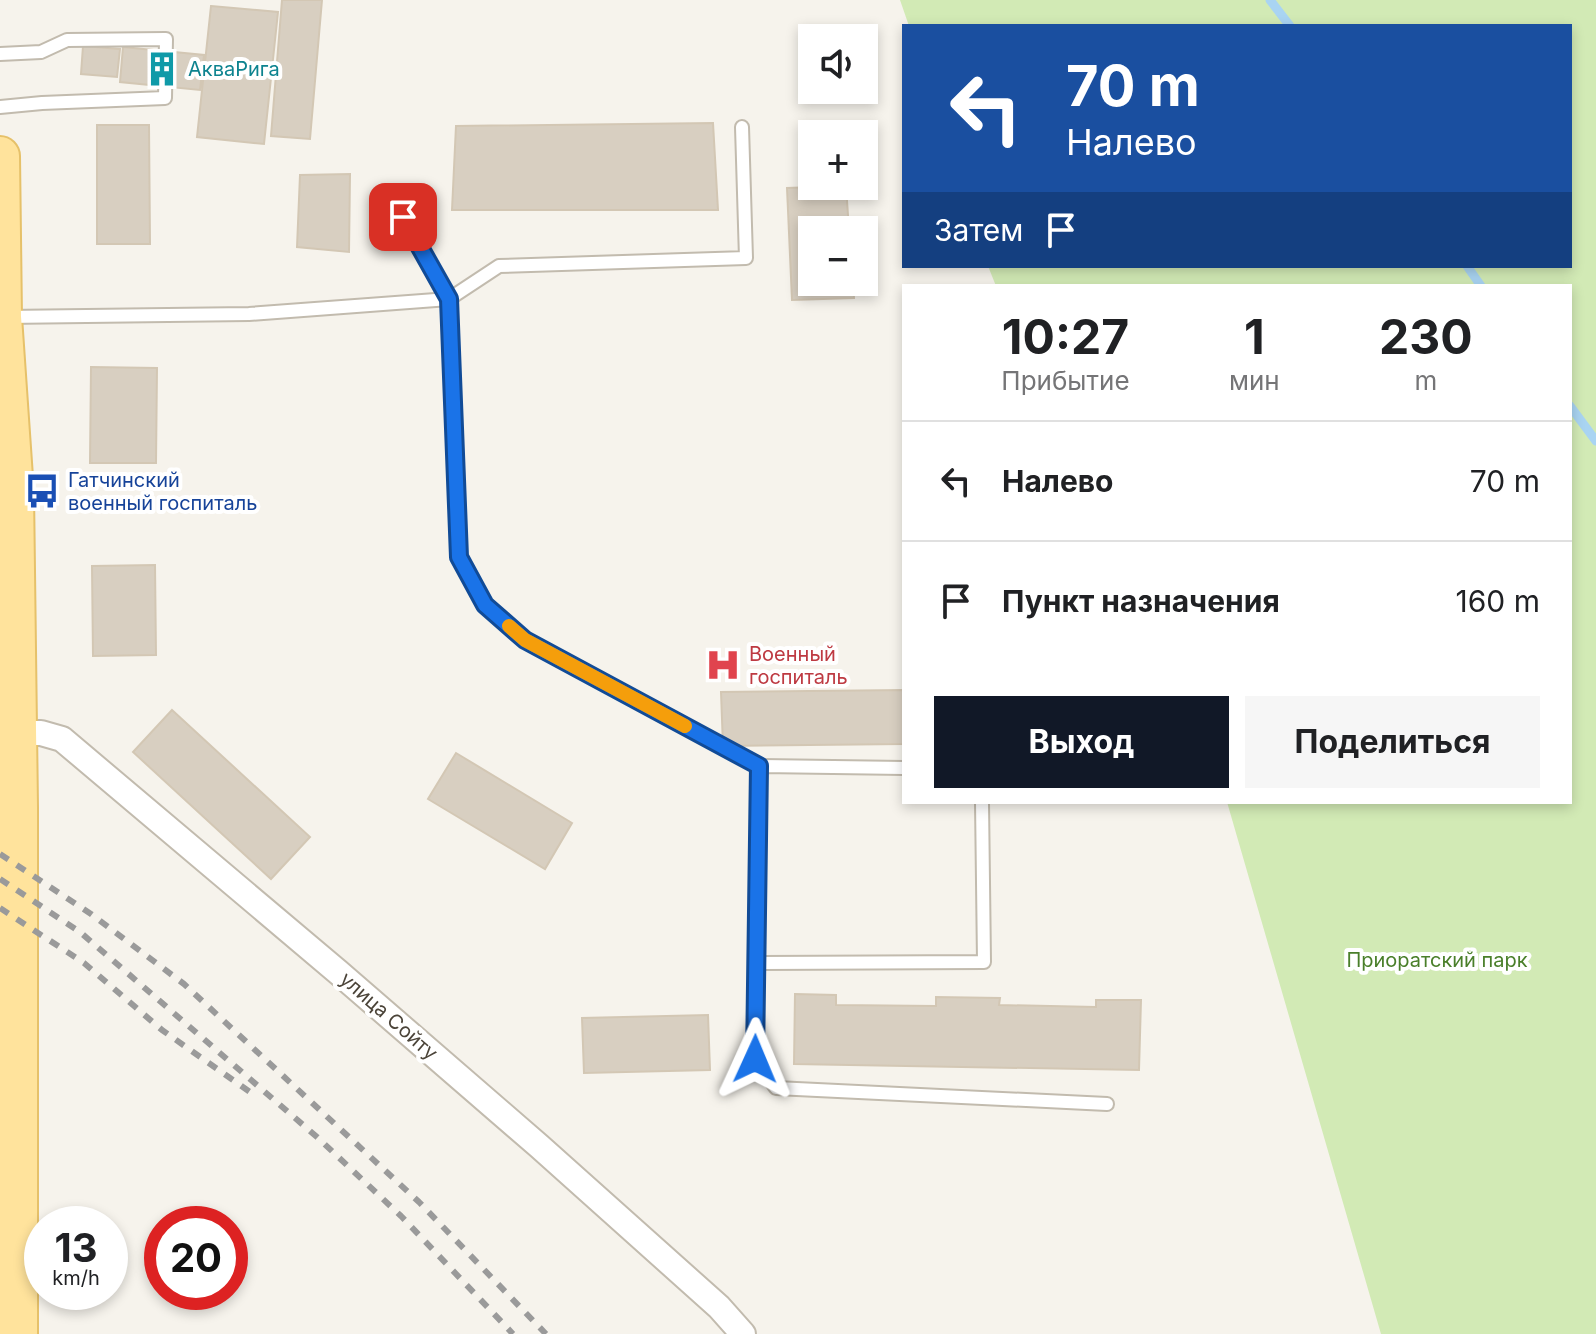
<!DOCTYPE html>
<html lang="ru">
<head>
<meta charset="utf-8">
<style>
	:root { --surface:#fff; --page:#f6f6f6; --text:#202124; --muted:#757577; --line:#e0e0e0; --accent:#111827 }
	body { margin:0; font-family:Inter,sans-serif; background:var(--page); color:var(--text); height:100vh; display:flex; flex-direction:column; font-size:30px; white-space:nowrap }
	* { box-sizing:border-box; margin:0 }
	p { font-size:26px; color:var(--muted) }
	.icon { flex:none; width:44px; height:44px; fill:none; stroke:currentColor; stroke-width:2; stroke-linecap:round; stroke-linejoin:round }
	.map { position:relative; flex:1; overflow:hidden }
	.panel { position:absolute; left:902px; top:284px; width:670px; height:520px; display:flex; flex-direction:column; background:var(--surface); border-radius:0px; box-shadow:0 4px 12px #0003 }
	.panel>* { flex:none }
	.top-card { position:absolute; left:902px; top:24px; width:670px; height:244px; border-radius:0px; box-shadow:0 4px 12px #0003; background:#1a4fa0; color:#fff; overflow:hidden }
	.buttons { position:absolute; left:798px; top:24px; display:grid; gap:16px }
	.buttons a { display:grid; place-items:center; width:80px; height:80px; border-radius:0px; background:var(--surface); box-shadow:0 4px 12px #0003; font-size:40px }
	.speed { position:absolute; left:24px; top:1206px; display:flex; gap:16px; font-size:40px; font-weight:700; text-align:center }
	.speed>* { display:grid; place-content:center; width:104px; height:104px; border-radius:50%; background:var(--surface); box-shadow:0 4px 12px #0003; line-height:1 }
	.speed small { font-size:20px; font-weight:400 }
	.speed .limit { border:12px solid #d22; background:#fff; color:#111 }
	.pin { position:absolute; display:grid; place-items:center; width:68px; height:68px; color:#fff; margin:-34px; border-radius:16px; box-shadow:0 4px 12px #0006 }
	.me { position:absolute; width:88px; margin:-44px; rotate:1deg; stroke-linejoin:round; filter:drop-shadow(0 0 6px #0008) }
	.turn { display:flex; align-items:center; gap:28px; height:168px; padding:0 32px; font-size:36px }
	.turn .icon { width:104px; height:104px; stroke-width:2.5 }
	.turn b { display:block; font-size:56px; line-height:68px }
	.then { display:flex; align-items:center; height:76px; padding:0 32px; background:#0003; gap:16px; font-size:30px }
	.eta { display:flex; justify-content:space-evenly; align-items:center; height:136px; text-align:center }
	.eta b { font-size:48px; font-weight:700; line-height:56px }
	.button { display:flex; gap:16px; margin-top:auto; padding:16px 32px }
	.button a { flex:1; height:92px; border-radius:0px; background:var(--accent); color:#fff; font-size:32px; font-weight:700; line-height:92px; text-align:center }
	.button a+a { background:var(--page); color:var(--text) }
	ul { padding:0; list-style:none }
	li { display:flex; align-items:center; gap:24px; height:120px; padding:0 32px; border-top:2px solid var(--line) }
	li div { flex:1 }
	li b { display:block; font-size:30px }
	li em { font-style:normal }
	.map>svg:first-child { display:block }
</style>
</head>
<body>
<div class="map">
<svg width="1596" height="1334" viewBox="0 0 1596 1334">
	<rect width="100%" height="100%" fill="#f6f3ec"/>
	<path fill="#d2eab5" d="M900,0H1596V1334H1381L1227,802H1570V286H996L988,266H1570V26H909Z"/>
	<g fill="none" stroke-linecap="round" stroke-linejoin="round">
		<path stroke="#a9d4f2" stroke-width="9" d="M1270,0L1290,26
			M1467,266L1481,286
			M1570,406L1596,441"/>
	</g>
	<path fill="#d8cfc1" stroke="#d3c7b4" stroke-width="2" d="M282,0H322L310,139L271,136Z
		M211,6L278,12L264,144L197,137Z
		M83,46L120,49L117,77L81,74Z
		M123,47L204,55L200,90L120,82Z
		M713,123L718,210H452L456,126Z
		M97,125H149L150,244H97Z
		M350,174L349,252L297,247L300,175Z
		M846,186L849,230H812V282H853L854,298L792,300L787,188Z
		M91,367L157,368L156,463H90Z
		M155,565L156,655L93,656L92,566Z
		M904,690V744L723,746L721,692Z
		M172,710L310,837L271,879L133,752Z
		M456,753L572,823L545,869L428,799Z
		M795,994L836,995V1005L936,1006V997L1000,998L999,1005L1096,1007V1000H1141L1139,1070L794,1064Z
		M708,1015L710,1070L584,1073L582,1018Z"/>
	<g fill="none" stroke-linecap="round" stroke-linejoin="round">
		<g stroke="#c2bbae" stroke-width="16">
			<path id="lane" d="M0,54L41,52L67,40L166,39L165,98L42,103L0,107
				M403,217L449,299L499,266L746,258L742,127
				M5,317L249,314L449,299L459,557L485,605L525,640L759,766L904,768
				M759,766L755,1059L776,1088L1107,1104
				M756,963L984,962L982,802"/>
		</g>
		<g stroke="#c2bbae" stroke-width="28">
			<path id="street" d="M16,733H41L62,739L338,972L539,1146L719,1307L743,1334"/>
		</g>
		<g stroke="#e6c16a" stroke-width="42">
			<path id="primary" d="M0,156L2,317L14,492L18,808V1334"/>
		</g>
		<use href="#lane" stroke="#fff" stroke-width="12"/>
		<use href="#street" stroke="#fff" stroke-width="24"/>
		<use href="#primary" stroke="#ffe39c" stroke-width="38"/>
		<path stroke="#9a9a9a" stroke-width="6" stroke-dasharray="10 10" stroke-linecap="butt" d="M0,854L91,914L184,984L419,1202L546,1334
			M0,879L80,932L317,1137L401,1216L513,1334
			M0,908L84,963L162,1030L257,1097"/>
	</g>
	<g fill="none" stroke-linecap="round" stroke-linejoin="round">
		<g stroke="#114b97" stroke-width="20">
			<path id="route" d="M403,217L449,299L459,557L485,605L525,640L759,766L755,1059"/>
		</g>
		<use href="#route" stroke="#1a73e8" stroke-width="14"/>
		<path stroke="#f59e0b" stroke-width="14" d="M509,626L525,640L685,726"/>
	</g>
	<defs>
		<g id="building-bare" transform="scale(2.76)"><path d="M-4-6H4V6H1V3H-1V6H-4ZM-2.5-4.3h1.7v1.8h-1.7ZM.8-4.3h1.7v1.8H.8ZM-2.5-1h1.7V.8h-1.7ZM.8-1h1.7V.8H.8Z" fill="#0f9aa8" stroke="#fff" stroke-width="2.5" paint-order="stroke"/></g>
		<g id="bus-bare" transform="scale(2.76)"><path d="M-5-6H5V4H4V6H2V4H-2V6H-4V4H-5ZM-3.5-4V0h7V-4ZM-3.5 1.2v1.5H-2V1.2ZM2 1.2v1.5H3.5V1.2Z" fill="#1a4fb4" stroke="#fff" stroke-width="2.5" paint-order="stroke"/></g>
		<g id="hospital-bare" transform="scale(2.76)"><path d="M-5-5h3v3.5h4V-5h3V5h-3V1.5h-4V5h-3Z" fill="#e0444e" stroke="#fff" stroke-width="2.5" paint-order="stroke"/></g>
	</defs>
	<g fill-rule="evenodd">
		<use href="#building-bare" x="162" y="69"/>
		<use href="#bus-bare" x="42" y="491"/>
		<use href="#hospital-bare" x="723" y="665"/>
	</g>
	<g text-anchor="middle" stroke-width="8" stroke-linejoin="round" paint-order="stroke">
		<g font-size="20" fill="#0d838f" stroke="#fff" text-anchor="start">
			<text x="188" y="76">АкваРига</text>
		</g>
		<g font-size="20" fill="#164399" stroke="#fff" text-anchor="start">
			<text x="68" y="487">Гатчинский<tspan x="68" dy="23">военный госпиталь</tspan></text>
		</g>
		<g font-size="20" fill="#be3a42" stroke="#fff" text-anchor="start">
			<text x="749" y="661">Военный<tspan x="749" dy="23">госпиталь</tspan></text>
		</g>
		<g font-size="20" fill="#4a7f2a" stroke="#fff">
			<text x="1437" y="967">Приоратский парк</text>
		</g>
		<g font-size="20" fill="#4b4439" stroke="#fff">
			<text transform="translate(389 1016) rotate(41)" y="7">улица Сойту</text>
		</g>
	</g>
</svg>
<div class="buttons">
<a><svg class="icon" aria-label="sound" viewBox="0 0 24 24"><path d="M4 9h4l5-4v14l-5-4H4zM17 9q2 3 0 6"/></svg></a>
<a>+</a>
<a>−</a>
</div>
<div class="speed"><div>13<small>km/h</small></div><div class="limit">20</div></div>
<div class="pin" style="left:403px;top:217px;background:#d93025"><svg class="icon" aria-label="arrive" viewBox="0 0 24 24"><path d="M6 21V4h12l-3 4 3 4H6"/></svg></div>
<svg class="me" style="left:755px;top:1059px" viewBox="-20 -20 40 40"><path d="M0-17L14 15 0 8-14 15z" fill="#1a73e8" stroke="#fff" stroke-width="4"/></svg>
<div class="top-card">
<div class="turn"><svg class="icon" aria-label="left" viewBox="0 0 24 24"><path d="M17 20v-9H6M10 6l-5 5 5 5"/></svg><div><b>70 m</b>Налево</div></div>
<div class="then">Затем<svg class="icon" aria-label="arrive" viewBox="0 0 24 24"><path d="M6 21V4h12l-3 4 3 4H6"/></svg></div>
</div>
<section class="panel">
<div class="eta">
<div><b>10:27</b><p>Прибытие</p></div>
<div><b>1</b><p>мин</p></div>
<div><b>230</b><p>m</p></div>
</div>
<ul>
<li><svg class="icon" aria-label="left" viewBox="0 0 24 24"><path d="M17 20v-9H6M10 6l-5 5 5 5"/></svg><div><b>Налево</b></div><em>70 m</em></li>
<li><svg class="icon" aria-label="arrive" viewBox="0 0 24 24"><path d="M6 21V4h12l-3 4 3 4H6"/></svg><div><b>Пункт назначения</b></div><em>160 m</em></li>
</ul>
<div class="button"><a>Выход</a><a>Поделиться</a></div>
</section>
</div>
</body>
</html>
